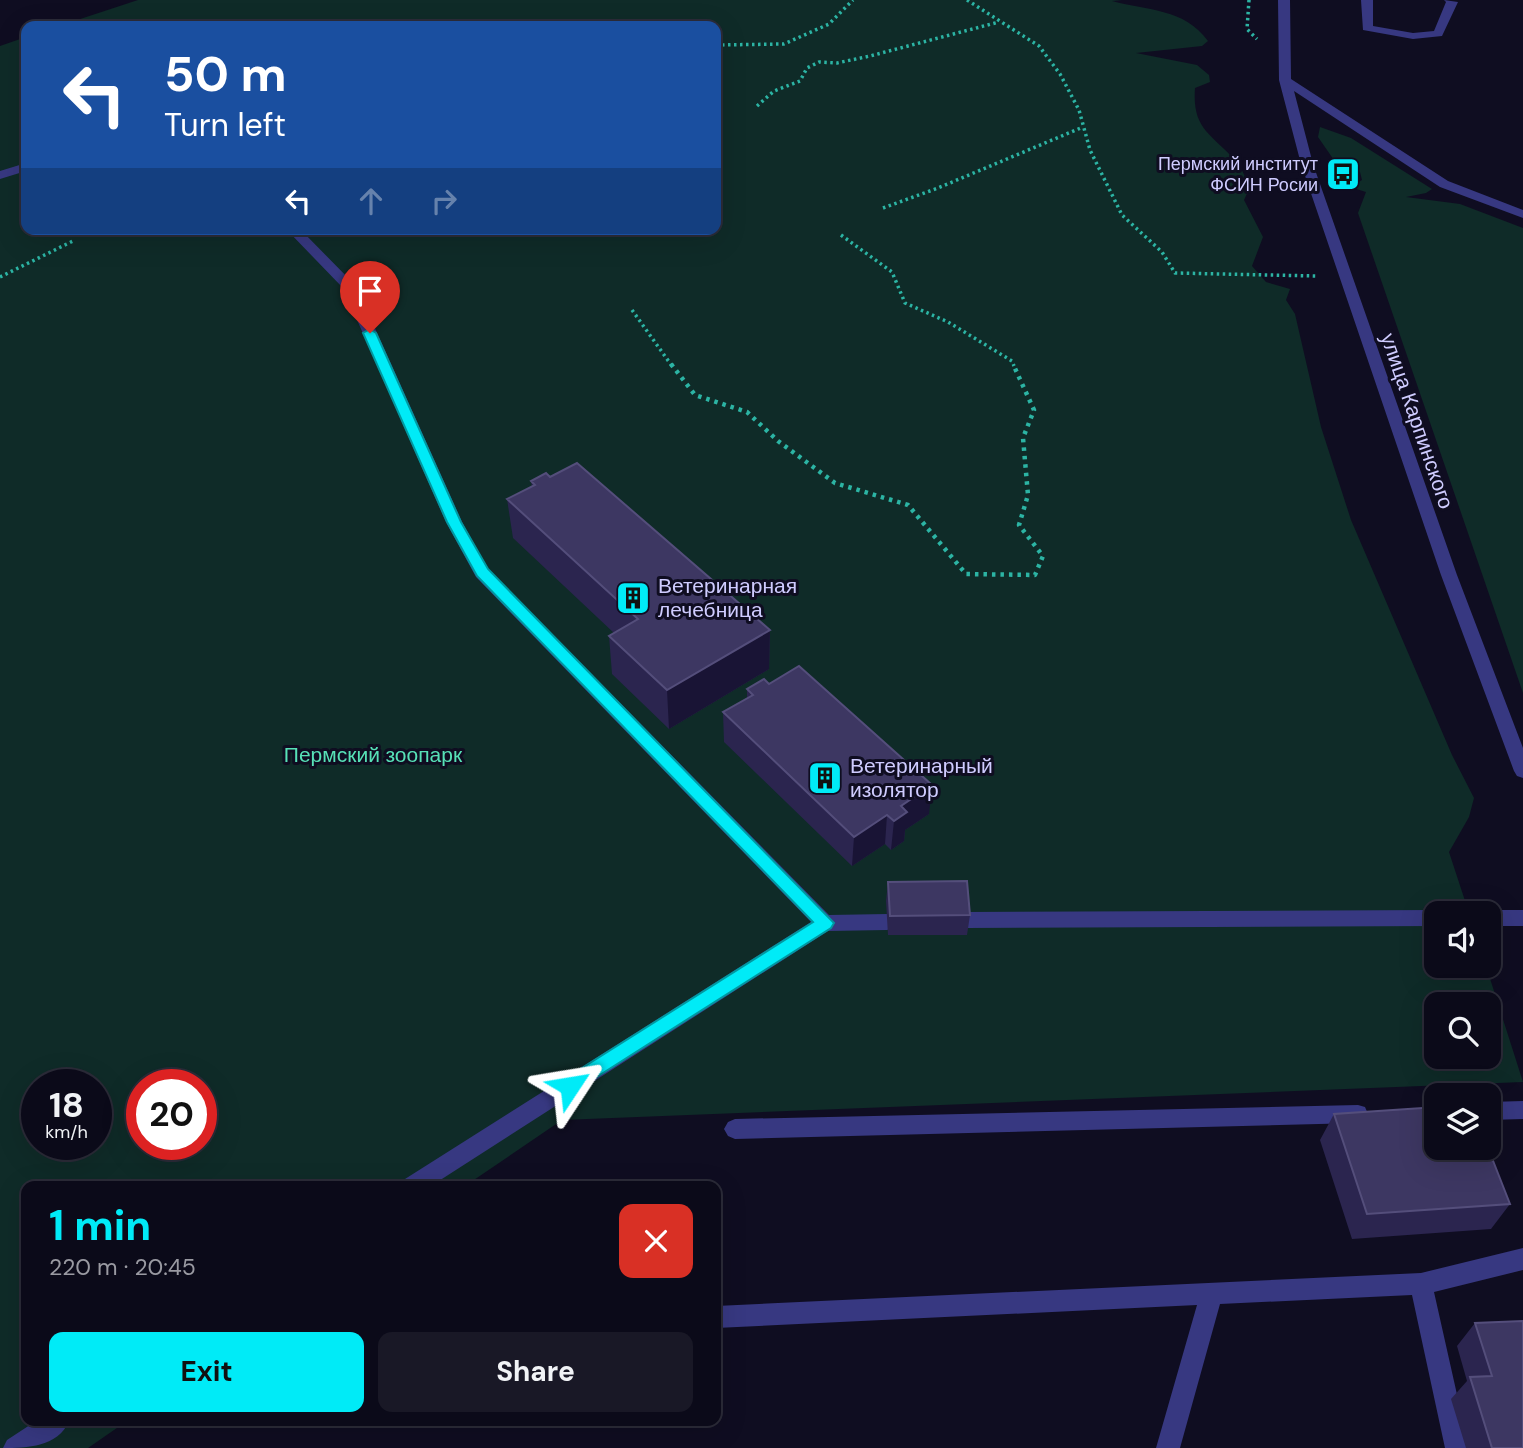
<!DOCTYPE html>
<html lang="en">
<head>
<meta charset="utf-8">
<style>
	:root { --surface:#0b0a19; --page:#191826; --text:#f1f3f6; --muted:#9a9aa2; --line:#2b2b38; --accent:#00ebf7 }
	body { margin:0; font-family:"DM Sans",sans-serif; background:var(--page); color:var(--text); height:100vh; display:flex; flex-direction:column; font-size:26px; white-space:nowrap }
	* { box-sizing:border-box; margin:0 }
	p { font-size:23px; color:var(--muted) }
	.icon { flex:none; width:38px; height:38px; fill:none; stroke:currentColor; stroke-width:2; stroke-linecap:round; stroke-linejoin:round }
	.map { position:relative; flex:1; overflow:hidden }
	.drawer { position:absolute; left:21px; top:1181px; width:700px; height:245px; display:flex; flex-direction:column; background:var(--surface); border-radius:14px; box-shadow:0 7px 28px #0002,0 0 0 2px var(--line) }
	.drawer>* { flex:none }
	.banner { position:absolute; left:21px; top:21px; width:700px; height:214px; border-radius:14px; box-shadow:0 7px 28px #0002,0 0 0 2px var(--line); background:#1a4fa0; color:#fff; overflow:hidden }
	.buttons { position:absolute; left:1424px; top:901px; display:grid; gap:14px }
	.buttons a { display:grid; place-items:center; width:77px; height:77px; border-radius:14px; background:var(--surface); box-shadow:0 7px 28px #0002,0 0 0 2px var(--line); font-size:35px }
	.speed { position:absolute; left:21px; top:1069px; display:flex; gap:14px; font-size:35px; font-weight:700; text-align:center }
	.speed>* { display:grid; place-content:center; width:91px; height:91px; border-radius:50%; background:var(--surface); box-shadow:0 7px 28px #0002,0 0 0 2px var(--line); line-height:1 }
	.speed small { font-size:18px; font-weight:400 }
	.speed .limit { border:10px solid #d22; background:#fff; color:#111 }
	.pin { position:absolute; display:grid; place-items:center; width:60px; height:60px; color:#fff; margin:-72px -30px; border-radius:50% 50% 50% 0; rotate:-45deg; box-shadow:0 0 7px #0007 }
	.pin .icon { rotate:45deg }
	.me { position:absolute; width:77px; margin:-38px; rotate:57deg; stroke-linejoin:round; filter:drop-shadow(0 0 5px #0008) }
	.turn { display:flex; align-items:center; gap:24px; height:147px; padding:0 28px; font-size:32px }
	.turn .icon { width:91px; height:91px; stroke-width:2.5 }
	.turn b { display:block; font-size:49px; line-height:60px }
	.lanes { display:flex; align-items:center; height:66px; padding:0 28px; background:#0003; justify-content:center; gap:35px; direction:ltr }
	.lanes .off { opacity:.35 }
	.round { display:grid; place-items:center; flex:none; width:74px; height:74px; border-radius:14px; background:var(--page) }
	.headline { display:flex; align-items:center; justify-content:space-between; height:119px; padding:0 28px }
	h1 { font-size:42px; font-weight:700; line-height:52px; color:var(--accent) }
	.primary-button { display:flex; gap:14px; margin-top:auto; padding:14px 28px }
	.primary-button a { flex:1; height:80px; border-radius:14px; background:var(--accent); color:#111; font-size:28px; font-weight:700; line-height:80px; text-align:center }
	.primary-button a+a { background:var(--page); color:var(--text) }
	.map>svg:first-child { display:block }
</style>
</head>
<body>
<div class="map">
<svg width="1523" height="1448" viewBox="0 0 1523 1448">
	<rect width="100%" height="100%" fill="#0f0d21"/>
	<path fill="#0f2b28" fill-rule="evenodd" d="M138,0H1122L1112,1C1148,11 1184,8 1208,41L1202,46L1136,53L1197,65L1209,75L1210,82L1195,88C1192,128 1210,133 1233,158C1241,166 1245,177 1250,187L1244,200L1263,237L1252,266L1266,282L1290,289L1286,300L1295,314L1321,427L1351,520L1452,755L1474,798L1469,817L1449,852L1469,913L1437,914V966H1486L1523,1082L562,1120L465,1186H26V1421H127L88,1448H0V46L26,37V229H716V26H59ZM1437,1004H1489V1057H1437ZM37,1085H96V1144H37ZM142,1085H201V1144H142Z
		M1320,127L1351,138L1432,189L1426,193L1406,197L1460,204L1523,228V693L1358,213L1366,192L1350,187L1362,180L1360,172L1349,166L1336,163L1318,137Z"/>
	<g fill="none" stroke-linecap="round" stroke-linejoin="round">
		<path stroke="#2cb4a4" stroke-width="3.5" stroke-dasharray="2.5 3.5" stroke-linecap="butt" d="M967,0L1039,46L1060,74L1079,110L1090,150L1122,215L1162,252L1175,273L1317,276
			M1249,0L1247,29L1257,39
			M716,45L784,44L829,24L853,0
			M757,106L774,91L800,81L807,68L819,62L837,63L870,56L999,22
			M883,208L938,188L1083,127
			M841,235L892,272L905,303L948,322L1012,361L1014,366
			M0,277L75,240
			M632,310L672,366"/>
		<path stroke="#2cb4a4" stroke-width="4.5" stroke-dasharray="3.5 5" stroke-linecap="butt" d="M671,364L695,395L747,412L778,441L835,483L908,505L966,574L1035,575L1043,556L1019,525L1028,495L1023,438L1034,410L1013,364"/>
		<path fill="#373881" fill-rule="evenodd" d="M1361,0H1373V26L1413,33L1434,31L1446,2L1444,0L1458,2L1442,36L1413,39L1363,30Z
			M26,163V171L0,179V171Z
			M286,229H300L356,286L462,522L488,569L829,915L887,914L894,916L897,922L894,928L887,930L828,931L431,1186H402L405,1179L811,922L476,577L446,522L343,288Z
			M1437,910L1444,914H1437V926L966,928L959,926L956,920L959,914L966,912Z
			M1489,910H1523V926H1489V914H1482Z
			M1523,1101V1119L1489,1120V1102Z
			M1358,1105L1365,1107L1368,1114L1365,1121L1358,1123L735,1139L728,1136L724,1129L728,1122L735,1119Z
			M1523,1248V1270L1434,1292L1469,1448H1445L1412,1295L1220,1304L1180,1448H1156L1197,1305L716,1328V1306L1421,1273Z
			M36,1421H69C58,1447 27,1448 3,1448L7,1440Z"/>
		<path fill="#373881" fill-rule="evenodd" d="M1278,0H1290L1291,79L1448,181L1523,210V218L1440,187L1294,91L1313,164L1457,575L1523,748V778L1517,776L1514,771L1441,575L1301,164L1279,80Z"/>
	</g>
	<path fill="#2b254f" d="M550,477L770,630L769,669L669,729L612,674L609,636L614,633L513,538L507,499L532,487L531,481Z
		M769,684L929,814L905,830L904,841L891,850L885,844L852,866L724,742L723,712L747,699V689Z
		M888,882L970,915L967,935H888L886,901Z
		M1334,1114L1510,1204L1491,1229L1352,1239L1320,1140Z
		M1475,1323L1523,1448H1466L1451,1399L1467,1381L1457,1346Z"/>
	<path fill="#191435" d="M770,630L769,669L669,729L667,690Z
		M932,785L929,814L905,830L904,841L891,850L894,821L901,806Z
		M887,815L885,844L852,866L854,837Z"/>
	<path fill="#3d3762" stroke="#544e7b" stroke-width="2" d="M577,463L770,630L667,690L609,636L638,619L507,499L535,485L531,481L546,473L550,477Z
		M799,666L932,785L901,806L907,812L894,821L887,815L854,837L723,712L753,695L747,689L764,679L769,684Z
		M967,881L970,915L890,916L888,882Z
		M1437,1107V1148H1488L1510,1204L1367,1214L1334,1114Z
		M1523,1321V1448H1492L1470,1377L1492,1376L1475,1323Z"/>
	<path fill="#00ebf7" stroke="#0099a1" stroke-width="2" d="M370,329L376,333L461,522L488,569L834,923L831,928L570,1094L563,1092L560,1086L563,1080L813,922L477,576L447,522L363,333Z"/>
	<defs>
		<g id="bus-square" transform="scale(1.75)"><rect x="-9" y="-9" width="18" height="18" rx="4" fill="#00ebf7" stroke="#0f0d21"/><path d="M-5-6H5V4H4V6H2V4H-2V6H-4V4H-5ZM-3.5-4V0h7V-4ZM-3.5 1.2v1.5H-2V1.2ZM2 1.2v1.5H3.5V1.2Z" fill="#111"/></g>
		<g id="building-square" transform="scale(1.75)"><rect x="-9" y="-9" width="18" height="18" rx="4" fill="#00ebf7" stroke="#0f0d21"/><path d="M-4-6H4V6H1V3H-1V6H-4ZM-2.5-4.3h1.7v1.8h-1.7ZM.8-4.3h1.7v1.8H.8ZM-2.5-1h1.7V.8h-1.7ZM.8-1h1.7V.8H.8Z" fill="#111"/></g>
	</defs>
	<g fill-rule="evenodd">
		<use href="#bus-square" x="1343" y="174"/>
		<use href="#building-square" x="633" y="598"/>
		<use href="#building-square" x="825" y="778"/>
	</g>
	<g text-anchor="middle" stroke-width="6" stroke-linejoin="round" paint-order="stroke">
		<g font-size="18" fill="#cfccff" stroke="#0f0d21" text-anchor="end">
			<text x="1318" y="170">Пермский институт<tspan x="1318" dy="21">ФСИН Росии</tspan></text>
		</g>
		<g font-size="21" fill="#cfccff" stroke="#0f0d21">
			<text transform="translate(1417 421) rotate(71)" y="7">улица Карпинского</text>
		</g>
		<g font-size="21" fill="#cfccff" stroke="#0f0d21" text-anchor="start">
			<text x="658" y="593">Ветеринарная<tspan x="658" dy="24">лечебница</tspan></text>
			<text x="850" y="773">Ветеринарный<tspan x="850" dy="24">изолятор</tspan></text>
		</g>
		<g font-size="21" fill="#57e1b7" stroke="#0f0d21">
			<text x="373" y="762">Пермский зоопарк</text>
		</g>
	</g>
</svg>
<div class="buttons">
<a><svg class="icon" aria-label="sound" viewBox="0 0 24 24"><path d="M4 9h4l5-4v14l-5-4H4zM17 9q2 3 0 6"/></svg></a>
<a><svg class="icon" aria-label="search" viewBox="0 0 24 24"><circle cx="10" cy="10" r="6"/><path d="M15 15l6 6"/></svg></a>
<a><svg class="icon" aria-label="layers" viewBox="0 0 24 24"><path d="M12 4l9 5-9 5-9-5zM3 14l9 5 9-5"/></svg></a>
</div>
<div class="speed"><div>18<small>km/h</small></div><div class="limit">20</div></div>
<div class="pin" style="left:370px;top:333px;background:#d93025"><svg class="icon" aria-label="arrive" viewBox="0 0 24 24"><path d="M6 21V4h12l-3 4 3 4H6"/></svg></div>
<svg class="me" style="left:570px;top:1086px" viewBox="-20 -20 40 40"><path d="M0-17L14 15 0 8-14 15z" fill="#00ebf7" stroke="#fff" stroke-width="4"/></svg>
<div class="banner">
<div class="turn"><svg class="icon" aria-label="left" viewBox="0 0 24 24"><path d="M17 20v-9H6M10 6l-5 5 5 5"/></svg><div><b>50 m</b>Turn left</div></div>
<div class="lanes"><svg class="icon" aria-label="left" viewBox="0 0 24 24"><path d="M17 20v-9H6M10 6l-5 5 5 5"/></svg><svg class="icon off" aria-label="ahead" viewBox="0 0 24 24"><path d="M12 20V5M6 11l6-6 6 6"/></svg><svg class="icon off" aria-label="right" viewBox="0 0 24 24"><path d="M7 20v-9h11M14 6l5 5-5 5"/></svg></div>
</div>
<section class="drawer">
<div class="headline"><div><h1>1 min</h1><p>220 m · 20:45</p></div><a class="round" style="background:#d93025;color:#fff"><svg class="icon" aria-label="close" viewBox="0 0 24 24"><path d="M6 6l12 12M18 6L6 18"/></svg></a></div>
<div class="primary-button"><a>Exit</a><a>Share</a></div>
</section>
</div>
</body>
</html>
